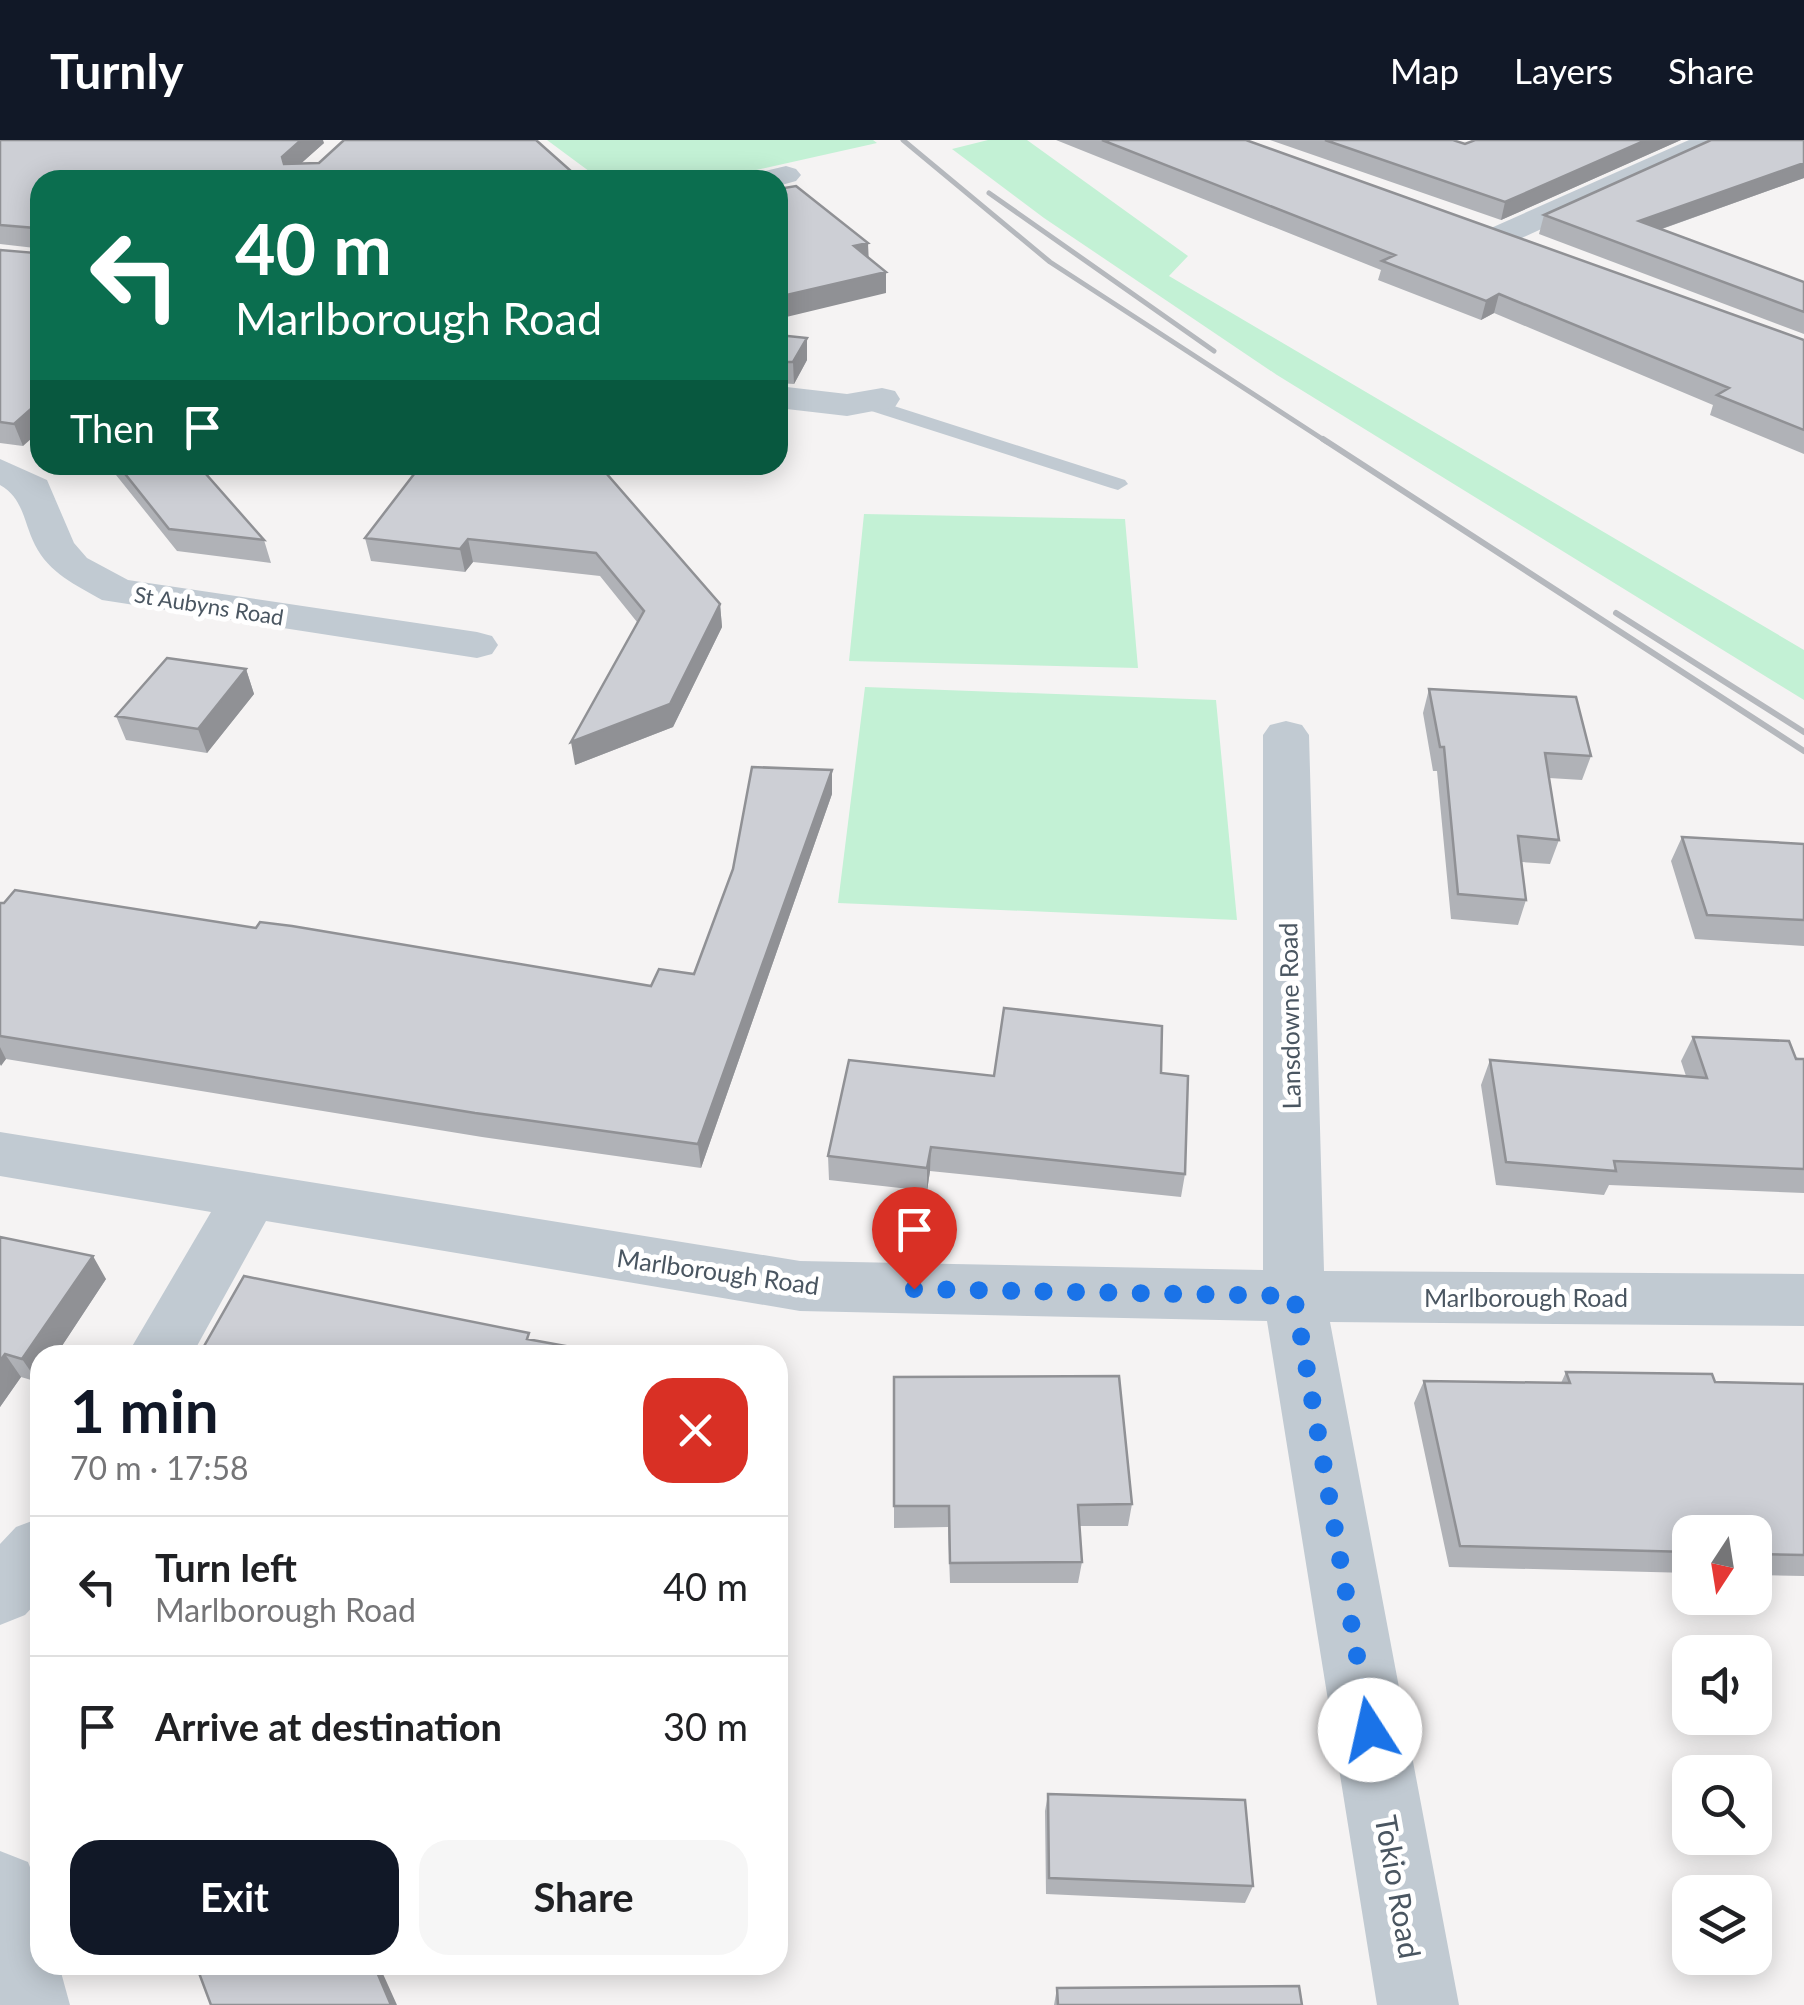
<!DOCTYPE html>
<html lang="en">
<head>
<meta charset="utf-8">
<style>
	:root { --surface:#fff; --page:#f6f6f6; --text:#202124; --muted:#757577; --line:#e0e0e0; --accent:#111827 }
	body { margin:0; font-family:Lato,sans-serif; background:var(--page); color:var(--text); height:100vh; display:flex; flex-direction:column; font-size:38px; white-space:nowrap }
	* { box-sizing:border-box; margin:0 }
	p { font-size:32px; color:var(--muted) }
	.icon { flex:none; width:55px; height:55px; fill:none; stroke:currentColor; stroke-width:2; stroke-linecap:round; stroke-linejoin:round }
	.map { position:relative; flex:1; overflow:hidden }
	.sheet { position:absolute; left:30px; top:1205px; width:758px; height:630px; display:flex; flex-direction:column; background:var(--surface); border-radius:30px; box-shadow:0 5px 25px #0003 }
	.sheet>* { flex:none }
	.top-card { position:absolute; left:30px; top:30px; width:758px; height:305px; border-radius:30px; box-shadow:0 5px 25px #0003; background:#0b6e4f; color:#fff; overflow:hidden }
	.needle { width:65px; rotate:192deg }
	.tools { position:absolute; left:1672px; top:1375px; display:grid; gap:20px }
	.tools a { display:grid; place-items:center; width:100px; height:100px; border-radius:20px; background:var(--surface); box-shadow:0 5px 25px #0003; font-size:50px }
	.pin { position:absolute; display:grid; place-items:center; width:85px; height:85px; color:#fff; margin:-102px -42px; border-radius:50% 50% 50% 0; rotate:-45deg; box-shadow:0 0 10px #0007 }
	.pin .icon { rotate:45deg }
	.me { position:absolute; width:110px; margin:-55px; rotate:350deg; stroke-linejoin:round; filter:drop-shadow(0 0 8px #0008) }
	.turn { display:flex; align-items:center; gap:35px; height:210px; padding:0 40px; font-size:45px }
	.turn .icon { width:130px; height:130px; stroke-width:2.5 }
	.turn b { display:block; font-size:70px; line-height:85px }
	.then { display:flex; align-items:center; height:95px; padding:0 40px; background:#0003; gap:20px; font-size:38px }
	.round { display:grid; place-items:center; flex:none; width:105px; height:105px; border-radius:30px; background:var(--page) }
	.summary { display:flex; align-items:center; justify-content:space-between; height:170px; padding:0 40px }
	h1 { font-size:60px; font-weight:700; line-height:75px; color:var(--accent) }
	.button { display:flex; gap:20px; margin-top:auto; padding:20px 40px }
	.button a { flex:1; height:115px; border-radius:30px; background:var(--accent); color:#fff; font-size:40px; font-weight:700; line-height:115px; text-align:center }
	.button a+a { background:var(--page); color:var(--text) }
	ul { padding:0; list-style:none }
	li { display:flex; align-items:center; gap:30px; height:140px; padding:0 40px; border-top:2px solid var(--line) }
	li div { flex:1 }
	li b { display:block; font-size:38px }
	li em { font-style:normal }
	header { display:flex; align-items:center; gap:60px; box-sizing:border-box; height:140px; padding:0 50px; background:var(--accent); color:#fff }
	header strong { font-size:48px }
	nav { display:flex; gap:55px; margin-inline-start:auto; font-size:35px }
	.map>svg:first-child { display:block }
</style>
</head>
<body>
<header>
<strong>Turnly</strong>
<nav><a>Map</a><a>Layers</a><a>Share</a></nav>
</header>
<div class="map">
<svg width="1804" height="1865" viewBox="0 0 1804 1865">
	<rect width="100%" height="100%" fill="#f5f3f3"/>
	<path fill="#c3f1d5" d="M547,0H873L877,3L712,40H601Z
		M988,0H1027L1188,116L1169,136L1804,510V560L1277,235L1044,78L952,9Z
		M864,374L1125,379L1138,528L849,521Z
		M865,547L1216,560L1237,780L838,763Z"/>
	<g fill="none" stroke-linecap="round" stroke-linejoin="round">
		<path fill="#c1cad2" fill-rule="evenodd" d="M869,258L1125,340L1128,344L1118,350L1111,348L862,268V260Z"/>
		<path fill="#c1cad2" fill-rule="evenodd" d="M1689,0H1726L1722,6L1513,102H1491L1486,95L1491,88Z
			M786,26L796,29L801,35L796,41L778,46V40H748L753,34Z
			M778,246L847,254L882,248L895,251L900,259L895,267L847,276L778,268Z
			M0,319L47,340L74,403L87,418L128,440L477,492L492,496L498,505L492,514L477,518L102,460C76,445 49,433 35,405C23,381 24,359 0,345Z
			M1286,581L1302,585L1309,595L1324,1131L1804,1134V1186L1330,1182L1459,1865H1377L1267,1181L800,1171L266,1081L192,1215H127L211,1072L0,1036V992L800,1121L1263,1130V595L1270,585Z
			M40,1378V1459L25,1475L0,1485V1404L16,1387Z
			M0,1711L28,1722L40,1753V1825H59L70,1865H0Z"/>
		<path stroke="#b5b8bd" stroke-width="5" d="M903,0L1050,122L1327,302
			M989,53L1214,211"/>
		<path stroke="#b5b8bd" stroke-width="6" d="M1323,299L1804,611
			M1616,473L1804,592"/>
	</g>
	<path fill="#b0b2b7" d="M0,0L324,3L301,23L581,40H40L23,306L0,303V110L35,113V108L0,104Z
		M1056,0H1246L1804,200V314L1710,275L1713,265L1494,173L1481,180L1378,140L1381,130Z
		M1270,0H1453L1465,4L1475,0H1681L1501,80Z
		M1804,0V38L1662,89L1804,142V194L1539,94L1544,75Z
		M778,195L807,198V220L794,244L778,243Z
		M108,325H198L264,400L271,423L177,411Z
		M421,325L720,464L722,487L673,587L575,625L637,482L600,436L473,422L465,432L371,421L365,398Z
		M246,529L254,554L207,613L126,600L116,576Z
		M1429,549L1591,616L1582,640L1549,638L1559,700L1550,724L1522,722L1526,760L1518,785L1451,779L1437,631H1433L1423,573Z
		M832,630V654L701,1028L482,997L6,919L0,925V763L256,788L651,846L694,834Z
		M1682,697L1804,704V806L1695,799L1671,721Z
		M1693,897L1804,919V1053L1609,1045L1604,1055L1496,1045L1481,945L1490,920L1686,936L1681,921Z
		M1161,933L1185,1034L1181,1057L930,1031L927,1051L829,1040L828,1016L994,936Z
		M0,1097L106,1139L38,1242L21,1237L0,1267Z
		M1566,1232L1715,1242L1804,1244V1436L1755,1435V1392H1690V1433L1449,1427L1414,1263L1424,1241L1561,1243Z
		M1132,1364L1128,1386H1079L1082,1422L1078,1443H950L948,1387L894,1388V1366Z
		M1048,1654L1253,1746L1245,1763L1046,1754L1045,1671Z
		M1057,1848L1302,1865H1054Z"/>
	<path fill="#909195" d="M301,0H323L324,3L286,37L282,17Z
		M1646,0H1681L1501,80L1505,62Z
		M1804,23V38L1633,99L1639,81Z
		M868,103L869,124L854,106Z
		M886,132V153L778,179V157Z
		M1499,154L1494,173L1481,180L1486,161Z
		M807,198V220L794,244L793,222Z
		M778,250L780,272L778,276Z
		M40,261V291L23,306L14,284Z
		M468,399L473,422L465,432L460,409Z
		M720,464L722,487L673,587L575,625L571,602Z
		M246,529L254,554L207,613L198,589Z
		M832,630V654L701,1028L698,1004Z
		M0,907L6,919L1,926L0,924Z
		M931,1007L930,1031L927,1051V1028Z
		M93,1116L106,1139L56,1215H40V1238L38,1242L22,1219Z
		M5,1214L21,1237L0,1267V1221Z
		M374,1825H379L397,1865H391Z"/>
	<path fill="#cdcfd5" stroke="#909195" stroke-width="2.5" d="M0,0H301L282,17L284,24L319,23L344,0H536L581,40H40V261L14,284L0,282V110L35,113V88L0,85Z
		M1102,0H1246L1804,200V290L1717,255L1729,248L1499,154L1486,161L1382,121L1395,115Z
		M1325,0H1453L1465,4L1475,0H1646L1505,62Z
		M1711,0H1804V23L1639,81L1804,142V172L1544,75Z
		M796,46L868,103L854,106L886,132L778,157V49Z
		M778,195L807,198L793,222H778Z
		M118,325H198L264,400L169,389Z
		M421,325H599L720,464L670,564L571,602L644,471L596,413L468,399L460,409L365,398Z
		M167,518L246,529L198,589L116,576Z
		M1429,549L1576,557L1591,616L1545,613L1559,700L1518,696L1526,760L1458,754L1444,607H1440Z
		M752,627L832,630L698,1004L475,973L0,896V763H4L15,750L256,788L260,782L292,786L651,846L659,829L694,834L733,729Z
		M1682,697L1804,704V780L1707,775Z
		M1004,868L1162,886L1161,933L1188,936L1185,1034L931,1007L927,1028L828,1016L849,920L994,936Z
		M1693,897L1789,901L1796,919H1804V1029L1614,1021L1616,1031L1506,1022L1490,920L1707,938Z
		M0,1097L93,1116L22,1219L5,1214L0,1221Z
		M244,1136L529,1193L527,1199L615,1215H199Z
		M1566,1232L1712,1234L1715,1242L1804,1244V1415L1755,1414V1392H1690V1412L1460,1406L1424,1241L1570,1243Z
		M1119,1236L1132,1364L1078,1365L1082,1422L950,1423L949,1366H894V1237Z
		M1048,1654L1245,1660L1253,1746L1049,1738Z
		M196,1825H374L391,1865H211Z
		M1299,1846L1302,1865H1058L1057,1848Z"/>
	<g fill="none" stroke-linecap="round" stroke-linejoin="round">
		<path stroke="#1a73e8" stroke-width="18" stroke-dasharray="0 32.4" d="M914,1149L1294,1156L1370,1590"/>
	</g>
	<g text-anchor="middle" stroke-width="10" stroke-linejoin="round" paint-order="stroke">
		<g font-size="22" fill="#4a5661" stroke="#fff">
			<text transform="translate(209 466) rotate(9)" y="8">St Aubyns Road</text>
		</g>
		<g font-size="25" fill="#4a5661" stroke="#fff">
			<text transform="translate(1290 876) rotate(-91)" y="9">Lansdowne Road</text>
			<text transform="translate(718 1132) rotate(8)" y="9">Marlborough Road</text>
			<text x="1526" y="1167">Marlborough Road</text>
		</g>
		<g font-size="30" fill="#4a5661" stroke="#fff">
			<text transform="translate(1397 1747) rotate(80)" y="10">Tokio Road</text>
		</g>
	</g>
</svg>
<div class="tools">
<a><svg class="needle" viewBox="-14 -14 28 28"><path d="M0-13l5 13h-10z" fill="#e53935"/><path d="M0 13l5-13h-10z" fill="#757577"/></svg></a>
<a><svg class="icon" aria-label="sound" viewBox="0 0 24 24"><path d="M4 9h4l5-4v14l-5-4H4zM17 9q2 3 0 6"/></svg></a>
<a><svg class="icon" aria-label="search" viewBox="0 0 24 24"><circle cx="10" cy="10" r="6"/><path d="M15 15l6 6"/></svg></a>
<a><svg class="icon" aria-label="layers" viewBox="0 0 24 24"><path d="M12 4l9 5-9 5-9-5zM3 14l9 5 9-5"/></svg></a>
</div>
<div class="pin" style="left:914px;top:1149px;background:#d93025"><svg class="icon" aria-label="arrive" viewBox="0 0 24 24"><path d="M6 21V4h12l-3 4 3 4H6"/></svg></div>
<svg class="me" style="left:1370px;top:1590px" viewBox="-20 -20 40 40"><circle r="19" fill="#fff"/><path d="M0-13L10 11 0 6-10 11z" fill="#1a73e8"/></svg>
<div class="top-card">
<div class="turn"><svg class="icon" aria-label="left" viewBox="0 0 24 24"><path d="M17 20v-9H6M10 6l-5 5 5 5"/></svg><div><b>40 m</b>Marlborough Road</div></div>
<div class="then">Then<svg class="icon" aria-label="arrive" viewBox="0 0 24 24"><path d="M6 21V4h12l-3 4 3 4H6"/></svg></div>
</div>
<section class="sheet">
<div class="summary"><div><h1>1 min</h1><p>70 m · 17:58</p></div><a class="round" style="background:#d93025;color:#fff"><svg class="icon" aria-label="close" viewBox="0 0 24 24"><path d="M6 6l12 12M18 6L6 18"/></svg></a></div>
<ul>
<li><svg class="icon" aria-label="left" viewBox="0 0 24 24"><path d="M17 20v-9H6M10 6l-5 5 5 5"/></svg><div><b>Turn left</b><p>Marlborough Road</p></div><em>40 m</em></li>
<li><svg class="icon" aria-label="arrive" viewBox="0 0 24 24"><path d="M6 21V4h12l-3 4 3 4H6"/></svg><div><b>Arrive at destination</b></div><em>30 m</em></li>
</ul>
<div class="button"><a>Exit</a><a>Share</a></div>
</section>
</div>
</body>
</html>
